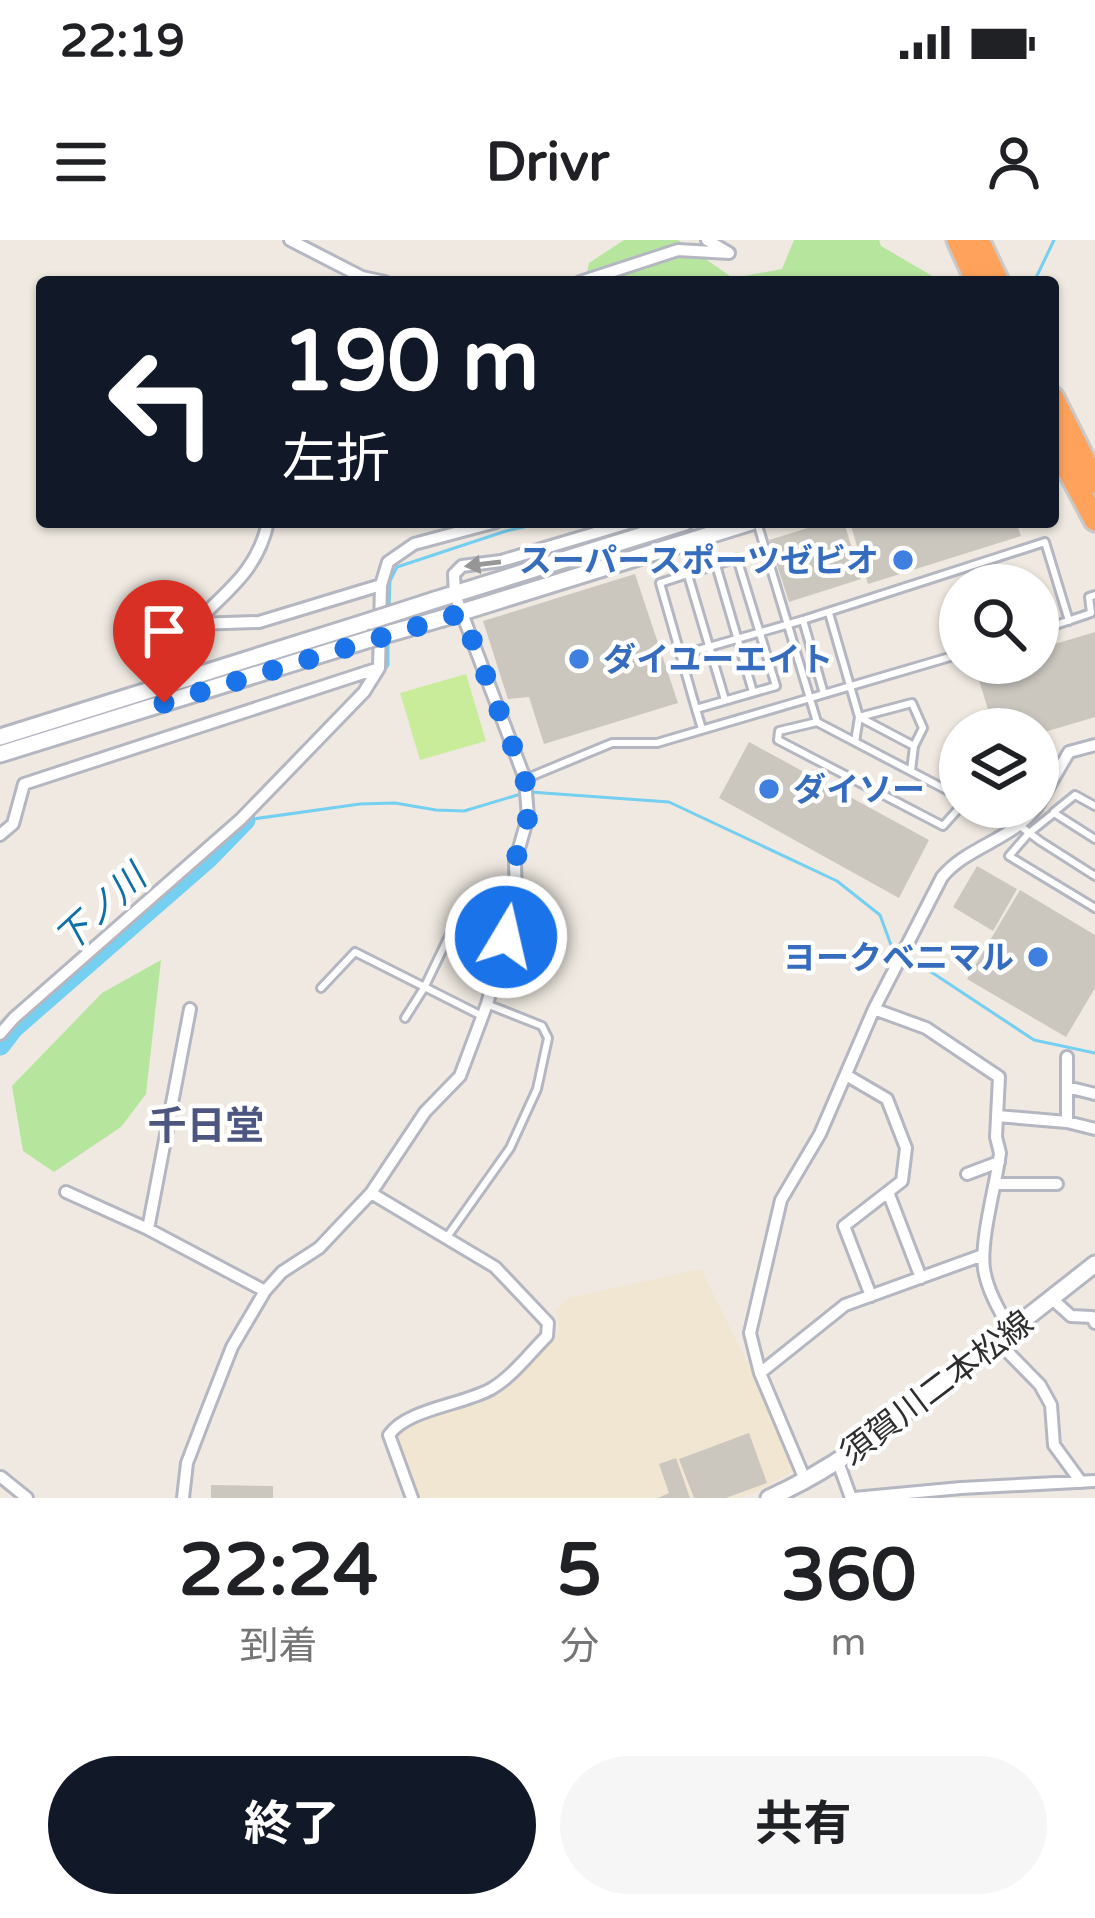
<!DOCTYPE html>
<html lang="ja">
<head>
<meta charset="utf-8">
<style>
	:root { --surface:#fff; --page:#f6f6f6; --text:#202124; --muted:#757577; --accent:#111827 }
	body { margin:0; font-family:"Varela Round","Noto Sans JP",sans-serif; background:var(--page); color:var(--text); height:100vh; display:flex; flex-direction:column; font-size:45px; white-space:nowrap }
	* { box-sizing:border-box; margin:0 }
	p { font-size:39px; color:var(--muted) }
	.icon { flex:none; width:66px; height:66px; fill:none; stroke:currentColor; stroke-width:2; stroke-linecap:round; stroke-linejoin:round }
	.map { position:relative; height:1258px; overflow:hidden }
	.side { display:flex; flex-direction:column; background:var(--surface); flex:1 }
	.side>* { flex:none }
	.hud { position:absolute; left:36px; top:36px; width:1023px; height:252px; border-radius:12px; box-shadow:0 3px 9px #0004; background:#111827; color:#fff; overflow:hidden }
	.tools { position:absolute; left:939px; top:324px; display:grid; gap:24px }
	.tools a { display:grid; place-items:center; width:120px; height:120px; border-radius:50%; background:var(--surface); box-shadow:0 3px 9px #0004; font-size:60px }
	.pin { position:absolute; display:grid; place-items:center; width:102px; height:102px; color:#fff; margin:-123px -51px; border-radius:50% 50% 50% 0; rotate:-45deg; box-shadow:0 0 12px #0007 }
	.pin .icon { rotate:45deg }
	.me { position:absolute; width:132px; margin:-66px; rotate:9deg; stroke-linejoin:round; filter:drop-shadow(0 0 9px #0008) }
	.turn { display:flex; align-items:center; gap:42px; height:252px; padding:0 48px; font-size:54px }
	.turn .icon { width:156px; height:156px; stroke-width:2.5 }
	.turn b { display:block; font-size:84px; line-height:102px }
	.eta { display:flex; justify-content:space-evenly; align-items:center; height:204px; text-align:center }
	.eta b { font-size:72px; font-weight:700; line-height:84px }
	.action { display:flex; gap:24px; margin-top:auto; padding:24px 48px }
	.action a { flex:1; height:138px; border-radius:72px; background:var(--accent); color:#fff; font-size:48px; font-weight:700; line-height:138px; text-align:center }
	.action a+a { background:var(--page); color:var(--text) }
	.status { display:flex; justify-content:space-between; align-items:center; height:84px; padding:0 60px; background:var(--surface); direction:ltr }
	.status svg { height:33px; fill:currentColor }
	header { display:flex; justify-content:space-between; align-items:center; height:156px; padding:0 48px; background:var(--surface); font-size:54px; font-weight:700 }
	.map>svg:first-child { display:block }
</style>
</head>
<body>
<div class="status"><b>22:19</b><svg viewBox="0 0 49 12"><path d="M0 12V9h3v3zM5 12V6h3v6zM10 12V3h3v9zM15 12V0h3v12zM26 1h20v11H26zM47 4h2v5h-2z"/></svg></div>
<header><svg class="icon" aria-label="menu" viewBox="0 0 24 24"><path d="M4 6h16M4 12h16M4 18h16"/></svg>Drivr<svg class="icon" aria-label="person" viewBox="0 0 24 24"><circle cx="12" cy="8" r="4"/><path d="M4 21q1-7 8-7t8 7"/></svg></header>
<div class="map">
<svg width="1095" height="1258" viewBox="0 0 1095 1258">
	<rect width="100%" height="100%" fill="#efe9e1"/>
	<path fill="#f0e6d1" d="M701,1029L751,1130L793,1231L763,1249L739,1258H419L397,1197L401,1186L463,1168L506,1147L559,1090L556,1070L568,1058Z"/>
	<path fill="#b6e59e" d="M624,0H678L733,38L782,29L794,0H879L881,6L934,37L937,42H585L589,23Z
		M161,720L146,854L121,887L54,932L23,911L12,846L102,753Z"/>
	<path fill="#c9ec9a" d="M466,434L486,501L420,520L400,453Z"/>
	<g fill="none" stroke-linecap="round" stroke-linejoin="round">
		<path stroke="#75cff0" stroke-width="3" d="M1034,42L1054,0
			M389,370L390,341L397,327L506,291L547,282
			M368,454L388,425V398
			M277,550L349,475
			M530,552L669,562L837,641L880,675L891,705L899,711
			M246,580L360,564L395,563L436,570L464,571L521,554
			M907,716L1034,800L1095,813"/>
		<path stroke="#75cff0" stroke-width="21" d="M0,805L13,788L209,617L245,580"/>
	</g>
	<path fill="#cbc7bf" d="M827,282H844L861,339L789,362L769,300Z
		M850,282H1016L1021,296L868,344Z
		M635,334L678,463L544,504L529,457L508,459L483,381Z
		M1095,392V477L1038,494V489H994L975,427L988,423H1038V409Z
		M749,502L929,600L899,658L719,558Z
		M977,626L1017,649L993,691L953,667Z
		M1020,650L1095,695V748L1066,797L967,739Z
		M749,1193L767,1243L726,1258H694L679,1219Z
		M676,1218L690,1258H658L669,1253L659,1224Z
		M211,1245L273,1246V1258H211Z"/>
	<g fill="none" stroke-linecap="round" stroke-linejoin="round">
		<g stroke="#b4b7c1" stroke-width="12">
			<path id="lane" d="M757,282L817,482L960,557
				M716,325L753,452
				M688,335L725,460
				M829,373L859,477L855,502
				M1038,391L1091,373L1089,357L1095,355
				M681,415L803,380
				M824,454L803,380L1045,302L1069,381
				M696,469L776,446L737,318L660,343L696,469L702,489
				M859,477L912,463L923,488L914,506
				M861,478L914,506L911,531
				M817,482L779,491L778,500L943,586L960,567
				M525,539L612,503H657L960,414
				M995,567L1040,601L1095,636
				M1054,572L1075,555L1095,566
				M1095,599L1054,573L1029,593L1009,616L1095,668
				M321,748L355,712L482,776
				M405,778L424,748L450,694
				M447,997L510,908L537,849L548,798L542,786L489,765"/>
		</g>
		<g stroke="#b4b7c1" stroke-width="16">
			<path id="street" d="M290,0L362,37L385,42
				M580,42L678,10L729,13L707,0
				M194,384L259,382L381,345
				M194,384C227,351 258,330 268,282
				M1038,565L1069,512L1095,505
				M0,595L13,584L24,544L379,428
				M874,769L926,788L999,837L996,897L1000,913C996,945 980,999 984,1029C987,1050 1000,1072 1011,1091
				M0,794L14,778L241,579L364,452L379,428L381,345L388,322L414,304L496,282
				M1067,817V882
				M846,835L887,859L906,908L902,941L844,986L871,1056
				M1067,847L1095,854
				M997,876L1067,882L1095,889
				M967,934L999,922
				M996,944H1057
				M66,952L148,989L265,1051
				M888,952L921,1038
				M371,953L495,1027L548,1083L547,1096C530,1113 512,1137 491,1149C462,1165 407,1169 389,1195L412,1258
				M148,989L190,769
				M1051,1058L1071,1076L1092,1077L1095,1083
				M997,1101L1040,1145L1051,1165L1054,1205L1081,1242
				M760,1133L845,1065L983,1015
				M838,1222L851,1258
				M1,1237L27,1258
				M806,1242L760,1133L750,1093L781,960L820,894L874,769L942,637C968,606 1012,600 1037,567
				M183,1258L187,1223L205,1176L232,1107L265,1051L282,1032L319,1008L371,953L425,872L460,836L487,764L516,663L515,622L528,577L525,539L455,355L454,334L462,326L501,321L632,282
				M854,1258L961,1248L1095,1241"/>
		</g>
		<g stroke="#b4b7c1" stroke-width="21">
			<path id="secondary" d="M435,360L685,282
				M443,378L751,282
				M0,497L370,381
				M0,514L370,399
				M769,1258C833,1230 886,1188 941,1145C992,1105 1044,1064 1095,1024"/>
		</g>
		<g stroke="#c9c9c9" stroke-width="27">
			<path id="highway" d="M958,0L977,42
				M978,0L998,42
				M1053,158L1095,242
				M1053,201L1095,280"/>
		</g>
		<use href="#lane" stroke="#fff" stroke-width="6"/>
		<use href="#street" stroke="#fff" stroke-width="10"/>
		<use href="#secondary" stroke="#fff" stroke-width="15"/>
		<use href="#highway" stroke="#ffa35c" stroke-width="21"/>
		<g stroke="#b4b7c1" stroke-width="21" stroke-linecap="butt">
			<path id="secondary-bridge" d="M370,381L435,360
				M370,399L443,378"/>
		</g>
		<use href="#secondary-bridge" stroke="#fff" stroke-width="15"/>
	</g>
	<defs><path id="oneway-solid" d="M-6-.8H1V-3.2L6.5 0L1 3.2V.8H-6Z" transform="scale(3)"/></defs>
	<use fill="#969696" href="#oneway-solid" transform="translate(483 324) rotate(173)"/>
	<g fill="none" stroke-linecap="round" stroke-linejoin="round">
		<path stroke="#1a73e8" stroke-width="21" stroke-dasharray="0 37.8" d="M164,463L462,373L525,539L528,577L515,622L516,663L506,697"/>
	</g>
	<g fill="#3f7fe0" stroke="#fff" stroke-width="4.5">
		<circle cx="903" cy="320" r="12"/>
		<circle cx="579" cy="419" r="12"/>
		<circle cx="769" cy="549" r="12"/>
		<circle cx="1038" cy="717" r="12"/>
	</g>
	<g text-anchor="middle" stroke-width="9" stroke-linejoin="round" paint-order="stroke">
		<g font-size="33" font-weight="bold" fill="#366cbe" stroke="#fff" text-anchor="end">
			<text x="879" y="332">スーパースポーツゼビオ</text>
			<text x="603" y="431" text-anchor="start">ダイユーエイト</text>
			<text x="793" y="561" text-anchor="start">ダイソー</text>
			<text x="1014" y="729">ヨークベニマル</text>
		</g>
		<g font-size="33" fill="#2e2e2e" stroke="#fff">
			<text transform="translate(936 1147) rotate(-37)" y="12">須賀川二本松線</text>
		</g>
		<g font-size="36" font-style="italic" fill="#0d6fa3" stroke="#fff">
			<text transform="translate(100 668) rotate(-43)" y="13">下ノ川</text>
		</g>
		<g font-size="39" font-weight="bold" fill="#4d5680" stroke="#fff">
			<text x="206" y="899">千日堂</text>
		</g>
	</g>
</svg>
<div class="tools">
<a><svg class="icon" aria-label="search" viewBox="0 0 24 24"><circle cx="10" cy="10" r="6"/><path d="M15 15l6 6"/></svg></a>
<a><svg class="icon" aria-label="layers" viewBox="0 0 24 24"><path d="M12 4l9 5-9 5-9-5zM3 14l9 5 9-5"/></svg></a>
</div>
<div class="pin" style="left:164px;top:463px;background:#d93025"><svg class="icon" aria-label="arrive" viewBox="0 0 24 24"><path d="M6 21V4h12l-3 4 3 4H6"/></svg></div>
<svg class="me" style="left:506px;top:697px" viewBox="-20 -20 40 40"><circle r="17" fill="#1a73e8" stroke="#fff" stroke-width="3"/><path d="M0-11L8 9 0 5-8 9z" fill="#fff"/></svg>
<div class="hud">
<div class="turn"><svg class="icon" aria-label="left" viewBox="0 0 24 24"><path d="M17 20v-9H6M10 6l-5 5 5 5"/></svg><div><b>190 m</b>左折</div></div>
</div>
</div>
<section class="side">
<div class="eta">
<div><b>22:24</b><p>到着</p></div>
<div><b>5</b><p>分</p></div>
<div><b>360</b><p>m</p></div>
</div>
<div class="action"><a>終了</a><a>共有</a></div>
</section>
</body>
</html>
